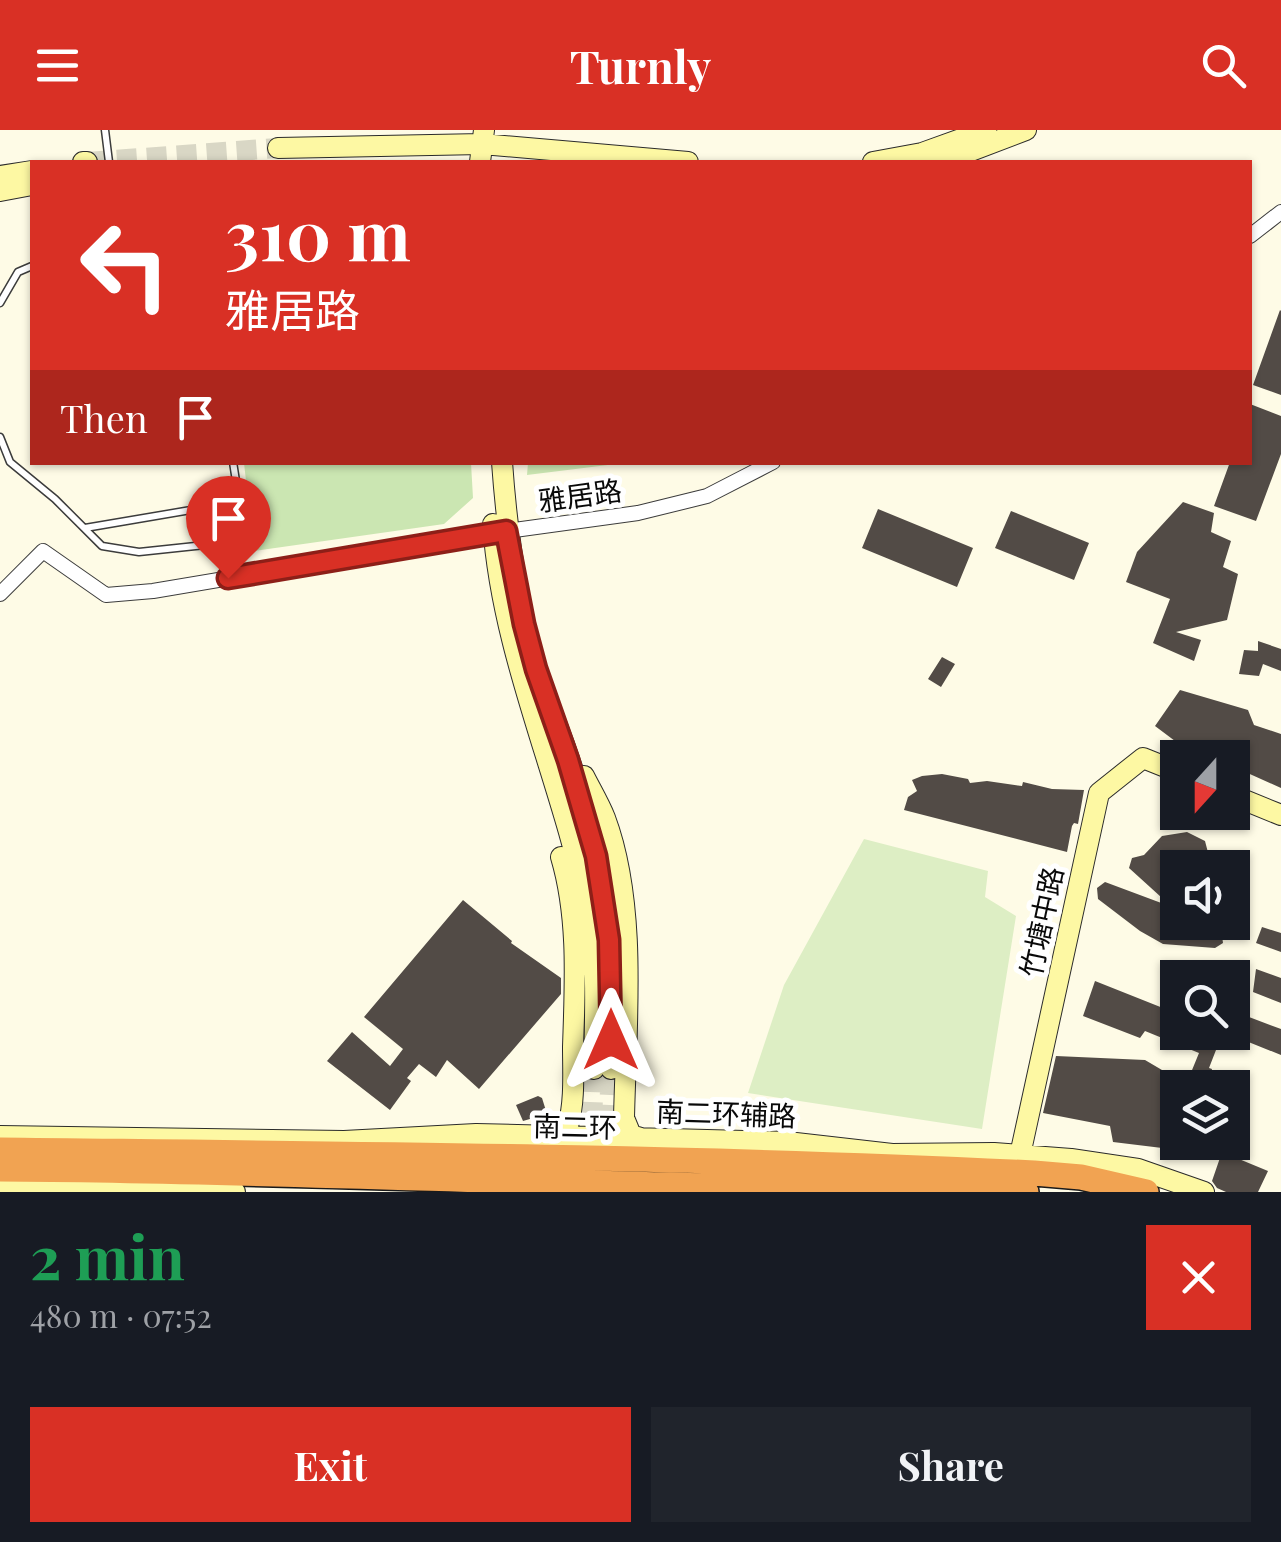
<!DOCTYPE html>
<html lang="en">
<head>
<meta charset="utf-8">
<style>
	:root { --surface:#171b24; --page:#20242c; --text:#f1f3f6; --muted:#9ea1a6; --accent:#d93025 }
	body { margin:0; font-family:"Playfair Display","Noto Sans SC",serif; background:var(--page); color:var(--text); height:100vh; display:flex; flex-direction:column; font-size:38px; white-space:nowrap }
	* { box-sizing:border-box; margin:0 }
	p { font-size:32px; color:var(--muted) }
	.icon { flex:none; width:55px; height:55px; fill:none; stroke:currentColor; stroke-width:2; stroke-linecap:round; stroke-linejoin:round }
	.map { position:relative; height:1062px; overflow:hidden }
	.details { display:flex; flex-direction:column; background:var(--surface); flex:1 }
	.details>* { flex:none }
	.banner { position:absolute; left:30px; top:30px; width:1222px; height:305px; border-radius:0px; box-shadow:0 2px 8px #0004; background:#d93025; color:#fff; overflow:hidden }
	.needle { width:65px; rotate:201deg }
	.fabs { position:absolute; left:1160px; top:610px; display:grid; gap:20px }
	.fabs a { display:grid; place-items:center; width:90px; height:90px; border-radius:0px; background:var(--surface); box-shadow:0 2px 8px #0004; font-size:50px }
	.pin { position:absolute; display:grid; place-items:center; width:85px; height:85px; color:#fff; margin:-102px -42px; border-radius:50% 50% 50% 0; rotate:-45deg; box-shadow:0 0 10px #0007 }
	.pin .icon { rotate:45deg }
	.me { position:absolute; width:110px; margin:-55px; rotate:0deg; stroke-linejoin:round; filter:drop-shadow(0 0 8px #0008) }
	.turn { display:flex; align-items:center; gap:35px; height:210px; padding:0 30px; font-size:45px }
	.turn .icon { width:130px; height:130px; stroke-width:2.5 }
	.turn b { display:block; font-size:70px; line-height:85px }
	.then { display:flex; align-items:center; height:95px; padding:0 30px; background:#0003; gap:20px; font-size:38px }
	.round { display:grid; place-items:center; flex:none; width:105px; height:105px; border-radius:0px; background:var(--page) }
	.summary { display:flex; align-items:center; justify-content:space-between; height:170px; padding:0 30px }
	h1 { font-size:60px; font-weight:700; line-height:75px; color:#1e9e55 }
	.cta { display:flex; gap:20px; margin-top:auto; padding:20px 30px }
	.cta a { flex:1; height:115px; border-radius:0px; background:var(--accent); color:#fff; font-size:40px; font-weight:700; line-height:115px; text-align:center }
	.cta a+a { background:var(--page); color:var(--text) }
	header { display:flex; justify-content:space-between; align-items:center; height:130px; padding:0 30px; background:var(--accent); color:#fff; font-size:45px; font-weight:700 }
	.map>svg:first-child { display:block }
</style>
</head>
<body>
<header><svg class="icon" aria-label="menu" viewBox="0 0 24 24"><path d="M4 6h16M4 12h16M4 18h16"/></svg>Turnly<svg class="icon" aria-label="search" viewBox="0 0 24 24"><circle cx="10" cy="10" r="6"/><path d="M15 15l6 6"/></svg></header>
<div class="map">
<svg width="1281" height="1062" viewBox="0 0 1281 1062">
	<rect width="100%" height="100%" fill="#fefbe6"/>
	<path fill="#cbe6b2" d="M244,333H471L473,368L444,394L254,421Z
		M528,333V332L624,333L527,345Z"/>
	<path fill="#ddeec4" d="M864,709L988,741L985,767L1016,786L982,999L748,963L784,855Z"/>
	<path fill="#524b46" d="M1280,180L1281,181V265L1253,255Z
		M1250,274L1281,286V324L1256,391L1214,376L1230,332H1250Z
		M1183,372L1214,383L1211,402L1231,411L1223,437L1238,444L1227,490L1176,502L1201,510L1194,531L1153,513L1170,469L1126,452L1137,422Z
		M878,379L973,418L957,457L862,418Z
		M1011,381L1089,413L1074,450L995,418Z
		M1258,511L1281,519V541L1263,534L1259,546L1239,544L1244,520L1258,521Z
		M942,527L955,534L941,557L928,549Z
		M1180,560L1248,580L1254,595L1281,604V658L1232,636V628H1212L1175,611L1155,596Z
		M942,644L968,649L970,653L987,651L1022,656L1023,652L1052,659L1084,660L1078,694L1074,693L1072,696L1067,722L904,680L908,667L917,661L912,650L922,646Z
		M1187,702L1205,711L1212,738H1178V792H1207L1221,799L1223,813L1215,818L1163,814L1140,801L1098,769L1097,758L1105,752L1172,777L1129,738L1132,728L1144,725L1162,706Z
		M463,770L512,811L511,813L561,848V864L479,959L447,930L436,947L419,934L407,948L411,951L390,980L327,931L352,902L390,936L403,919L364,887Z
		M1262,797L1281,803V822L1256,813Z
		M1256,839L1281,848V873L1253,862Z
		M1095,851L1178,884V902H1223L1209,938L1212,939L1208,958H1178V1012H1196L1195,1022L1113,1012L1110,996L1043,983L1056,926L1145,930L1162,940L1190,945L1199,923L1145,901L1140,908L1083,886Z
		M1249,887L1281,899V925L1246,911Z
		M538,966L542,968L547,984L523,991L516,975Z
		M1222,1022L1268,1041L1258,1062H1226L1217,1058L1212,1051Z"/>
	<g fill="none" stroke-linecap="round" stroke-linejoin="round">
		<path stroke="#d9d7c5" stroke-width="20" stroke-dasharray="20 10" stroke-linecap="butt" d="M87,32L278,18
			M591,1022L594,939
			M607,1025L611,939"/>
		<g stroke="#3c3c3c" stroke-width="9">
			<path id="lane" d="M105,0L109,32
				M0,173L18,142L32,136
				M0,307L10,332L55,369L102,416L139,422L205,415
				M85,398L232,373L238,364L233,332"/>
		</g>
		<g stroke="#3c3c3c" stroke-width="16">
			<path id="street" d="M1250,106L1281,82
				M0,464L43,421L106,465L153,461L507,401L638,383L707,366L773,332"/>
		</g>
		<g stroke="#2b2b2b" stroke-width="22">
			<path id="secondary" d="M278,18L482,14L688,32
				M83,32H87
				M480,32L484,0
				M873,32L922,23L986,0
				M942,32L1026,0
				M0,46L32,41
				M0,61L32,55
				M502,332C507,402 516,469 535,536C540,556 549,574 556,593C573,636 586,681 596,726C612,796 611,867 611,939
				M493,394C502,527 562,650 588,779C598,831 595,886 594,939
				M584,646C591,660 599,673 605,688C638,776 626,895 624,988L631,1005L641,1008
				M1232,665L1281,685
				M0,1006L344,1011L476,1004L787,1012L892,1024L994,1023L1071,1029L1138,1039L1204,1062
				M552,1006L560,1003L568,996C575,971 573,942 573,917C575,854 579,788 561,727
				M1020,1025L1099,663L1143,628L1178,642
				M0,1059L235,1062"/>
		</g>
		<g stroke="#1a1a1a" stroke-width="28">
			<path id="highway" d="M0,1020C345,1024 690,1026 1034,1043L1081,1047L1146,1062
				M0,1039C223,1040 446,1050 669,1055C787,1058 907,1052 1026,1062"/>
		</g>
		<use href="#lane" stroke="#fff" stroke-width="6"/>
		<use href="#street" stroke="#fff" stroke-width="14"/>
		<use href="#secondary" stroke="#fdf8a3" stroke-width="20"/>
		<use href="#highway" stroke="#f1a352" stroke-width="25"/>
	</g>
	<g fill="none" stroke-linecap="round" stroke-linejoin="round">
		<g stroke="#8d1f18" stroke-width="25">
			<path id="route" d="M228,448L506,401L524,494L536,539L568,630L596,726L609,810L611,910"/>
		</g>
		<use href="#route" stroke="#d93025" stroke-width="18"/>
	</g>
	<g text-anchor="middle" stroke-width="10" stroke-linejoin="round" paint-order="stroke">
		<g font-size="28" fill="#090909" stroke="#fff">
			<text transform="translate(580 366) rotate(-8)" y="10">雅居路</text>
			<text transform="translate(1042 792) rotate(-78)" y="10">竹塘中路</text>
			<text transform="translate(726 984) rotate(2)" y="10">南二环辅路</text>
			<text transform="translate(575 997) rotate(1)" y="10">南二环</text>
		</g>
	</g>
</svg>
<div class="fabs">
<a><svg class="needle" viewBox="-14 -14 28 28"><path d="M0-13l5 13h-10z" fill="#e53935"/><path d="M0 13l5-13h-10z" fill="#9ea1a6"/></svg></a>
<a><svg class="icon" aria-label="sound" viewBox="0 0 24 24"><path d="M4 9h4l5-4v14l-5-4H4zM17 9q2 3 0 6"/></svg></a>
<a><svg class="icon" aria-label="search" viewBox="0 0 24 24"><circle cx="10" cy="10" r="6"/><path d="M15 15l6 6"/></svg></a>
<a><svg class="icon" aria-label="layers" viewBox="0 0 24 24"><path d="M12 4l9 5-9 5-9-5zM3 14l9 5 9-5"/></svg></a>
</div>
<div class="pin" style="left:228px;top:448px;background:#d93025"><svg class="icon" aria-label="arrive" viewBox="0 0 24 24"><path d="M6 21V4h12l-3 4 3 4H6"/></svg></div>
<svg class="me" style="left:611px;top:910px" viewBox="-20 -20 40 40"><path d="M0-17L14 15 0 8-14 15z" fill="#d93025" stroke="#fff" stroke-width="4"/></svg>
<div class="banner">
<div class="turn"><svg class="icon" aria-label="left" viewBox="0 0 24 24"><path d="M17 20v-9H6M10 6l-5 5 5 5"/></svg><div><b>310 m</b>雅居路</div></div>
<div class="then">Then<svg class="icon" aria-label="arrive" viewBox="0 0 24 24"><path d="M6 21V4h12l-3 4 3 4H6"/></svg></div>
</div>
</div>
<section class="details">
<div class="summary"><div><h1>2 min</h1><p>480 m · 07:52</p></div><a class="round" style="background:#d93025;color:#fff"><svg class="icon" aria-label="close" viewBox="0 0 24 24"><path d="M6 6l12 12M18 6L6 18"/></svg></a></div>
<div class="cta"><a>Exit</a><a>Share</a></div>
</section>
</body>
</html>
